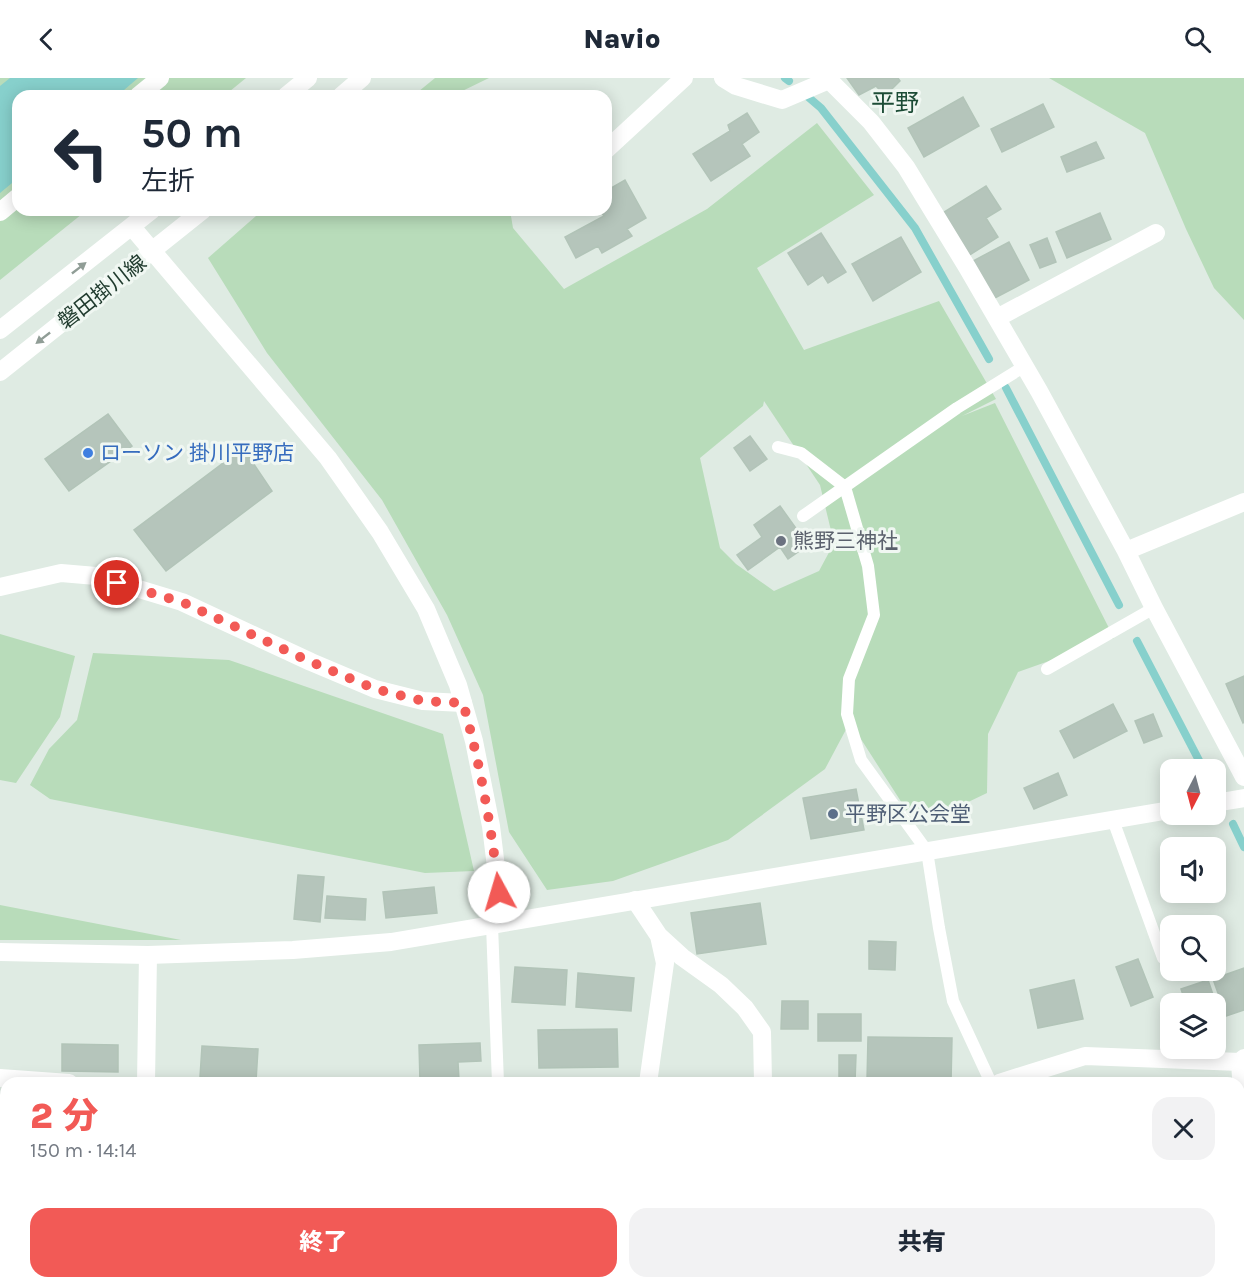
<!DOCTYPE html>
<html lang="ja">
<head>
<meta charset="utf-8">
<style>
	:root { --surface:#fff; --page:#f2f2f3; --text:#1f2937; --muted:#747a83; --accent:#f25a56 }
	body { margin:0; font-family:Karla,"Noto Sans JP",sans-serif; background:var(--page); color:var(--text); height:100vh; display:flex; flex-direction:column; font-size:22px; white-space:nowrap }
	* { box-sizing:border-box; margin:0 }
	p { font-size:20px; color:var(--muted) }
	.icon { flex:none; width:33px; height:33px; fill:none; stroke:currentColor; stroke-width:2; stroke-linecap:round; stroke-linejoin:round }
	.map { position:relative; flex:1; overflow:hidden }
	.drawer { position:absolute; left:0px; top:999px; width:1245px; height:212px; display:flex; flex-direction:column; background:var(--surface); border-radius:18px 18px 0 0; box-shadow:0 3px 15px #0003 }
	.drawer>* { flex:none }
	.guide { position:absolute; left:12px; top:12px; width:600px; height:126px; border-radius:18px; box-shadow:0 3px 15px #0003; background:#fff; color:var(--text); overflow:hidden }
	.needle { width:39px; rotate:186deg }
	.controls { position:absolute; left:1160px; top:681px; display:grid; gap:12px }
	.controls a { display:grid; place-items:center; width:66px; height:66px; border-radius:12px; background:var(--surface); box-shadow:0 3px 15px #0003; font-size:30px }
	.pin { position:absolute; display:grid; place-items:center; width:51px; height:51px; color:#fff; margin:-26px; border:3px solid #fff; border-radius:50%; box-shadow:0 2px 6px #0007 }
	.me { position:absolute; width:66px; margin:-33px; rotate:354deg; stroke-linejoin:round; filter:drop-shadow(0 0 4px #0008) }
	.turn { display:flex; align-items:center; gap:21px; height:126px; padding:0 30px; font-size:27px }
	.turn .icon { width:78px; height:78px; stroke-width:2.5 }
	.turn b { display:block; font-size:42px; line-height:51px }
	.round { display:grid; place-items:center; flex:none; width:63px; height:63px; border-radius:18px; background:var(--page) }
	.headline { display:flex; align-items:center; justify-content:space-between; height:102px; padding:0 30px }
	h1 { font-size:36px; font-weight:800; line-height:45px; color:var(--accent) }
	.button { display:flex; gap:12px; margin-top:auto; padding:12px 30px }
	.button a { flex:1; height:69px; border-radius:18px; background:var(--accent); color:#fff; font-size:24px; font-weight:800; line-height:69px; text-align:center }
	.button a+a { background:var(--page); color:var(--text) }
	header { display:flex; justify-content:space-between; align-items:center; height:78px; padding:0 30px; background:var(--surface); font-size:27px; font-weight:800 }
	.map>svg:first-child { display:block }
</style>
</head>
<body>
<header><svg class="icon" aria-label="back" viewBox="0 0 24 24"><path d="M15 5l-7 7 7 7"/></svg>Navio<svg class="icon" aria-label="search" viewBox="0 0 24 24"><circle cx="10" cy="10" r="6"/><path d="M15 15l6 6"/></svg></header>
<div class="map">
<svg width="1244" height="1210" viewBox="0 0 1244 1210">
	<rect width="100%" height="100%" fill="#dfebe3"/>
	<path fill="#b8dcba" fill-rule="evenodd" d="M0,0H246L224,18H18V132H87L0,202Z
		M435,0H489L452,18H413Z
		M1049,0H1244V242L1214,210L1186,151L1145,55Z
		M817,45L874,117L757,190L804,272L939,223L996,321L962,338L995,325L1114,560L1018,594L988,656L987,715L937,739L909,736L850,644L825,691L728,762L613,803L547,812L509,754L483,617L447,537L382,422L267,275L208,180L263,132H510L513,150L564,211L707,131ZM764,323L820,407L834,465L819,493L774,513L736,486L720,470L700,380L763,328Z
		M0,556L75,578L60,639L16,705L0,702Z
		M93,575L229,582L443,656L474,793L425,795L50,721L30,707L49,671L77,642Z
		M0,827L181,862H0Z"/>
	<path fill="#87d0cc" d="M10,0H138L117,18H18V100L0,115V8Z"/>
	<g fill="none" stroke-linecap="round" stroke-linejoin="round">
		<path stroke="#87d0cc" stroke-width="8" d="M785,0L789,3
			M807,18L821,30L915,150L989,281
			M1006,310L1119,527
			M1137,563L1204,692
			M1233,746L1244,769
			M0,1154H6
			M369,1204L380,1210"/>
	</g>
	<path fill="#b5c5bb" stroke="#b2c4b8" stroke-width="1.5" d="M847,0H898L900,3L885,18L876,8L859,17Z
		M963,19L979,48L924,79L908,50Z
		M1043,26L1054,49L1002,74L991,51Z
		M747,35L759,54L742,66L750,78L711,103L693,76L730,53L728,47Z
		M1096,64L1104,80L1067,94L1061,79Z
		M625,102L646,140L627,151L632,158L602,175L598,168L576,180L565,159L604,138L600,132H606V113Z
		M986,108L1001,131L986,140L998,159L968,178L941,136Z
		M1100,135L1111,161L1067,180L1056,154Z
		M821,155L846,194L828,205L823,197L808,207L788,175Z
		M901,159L921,194L873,223L852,186Z
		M1047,160L1056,184L1040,190L1030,167Z
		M1009,164L1029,202L993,221L973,183Z
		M108,336L132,368L69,413L45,381Z
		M750,358L767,381L750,393L734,370Z
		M243,370L272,413L166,493L134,452Z
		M780,428L808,467L788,481L780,469L748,492L737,477L762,459L754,447Z
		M1244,598V644L1243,645L1226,606Z
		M1113,626L1127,653L1074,680L1060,653Z
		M1153,636L1162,658L1144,665L1135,643Z
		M1058,695L1067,717L1034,731L1024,710Z
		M856,711L864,752L811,761L803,720Z
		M298,797L324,799L320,844L294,841Z
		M434,809L437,835L386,840L383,814Z
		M327,818L366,821L365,842L325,840Z
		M760,825L766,866L697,876L691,835Z
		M869,863L896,864L895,892L869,891Z
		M1138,881L1153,919L1131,928L1116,889Z
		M515,889L567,892L565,927L512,924Z
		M1244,890V932L1226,938L1213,901Z
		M578,895L634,900L631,933L576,929Z
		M1074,902L1083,941L1038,950L1030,912Z
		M1208,902L1221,940L1215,942V926H1186L1181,911Z
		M782,923H808V951H781Z
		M818,936H861V963H818Z
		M617,951L618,989L539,990L538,952Z
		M868,959L952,960L951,1005L867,1003Z
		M480,965L481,983L458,984L459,1002L420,1003L419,967Z
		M62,966L118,967V994L62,993Z
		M202,968L258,971L256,1003L200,999Z
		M839,977H856L855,1004H839Z
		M0,1076H6V1126L0,1127Z
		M182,1204H212L213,1210H183Z
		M220,1204H283L285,1210H222Z"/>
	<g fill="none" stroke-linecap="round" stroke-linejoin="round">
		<path stroke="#fff" stroke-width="12" d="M778,369L801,375L845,409L868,488L874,537L849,601L847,636L861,682L927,773L939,850L953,923L991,1005
			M803,438L957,330L1025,288
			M1047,591L1154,530
			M1113,742L1163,880
			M492,847L498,1005"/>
		<path stroke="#fff" stroke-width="18" d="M723,0L736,8L782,22L829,2L871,44L906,89L967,189L1039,313L1126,473L1154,530L1244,699
			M138,18L160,0
			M606,72L684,0
			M0,134L18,119
			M997,240L1156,155
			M1126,473L1244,424
			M0,509L61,495L96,498L182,524L311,584L375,611L423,623L463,625
			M635,822L659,858L682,879L721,907L745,930L762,954L763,1005
			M1240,984L1244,1046
			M0,1000L69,1005
			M146,1005L148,877
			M648,1005L665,885L659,858
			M999,1005L1085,978L1240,984L1244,980
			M170,1204L172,1210
			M935,1204L936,1210"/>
		<path stroke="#fff" stroke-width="18" d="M286,18L308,0
			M341,18L362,0
			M132,149L328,380L380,454L426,531L458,607L474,663L491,748L499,814L492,847
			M0,252L152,132
			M0,294L203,132
			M1215,725L1244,720
			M0,874L148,877L293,872L391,864L1170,732"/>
	</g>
	<defs><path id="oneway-solid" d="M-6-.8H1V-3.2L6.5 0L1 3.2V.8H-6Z" transform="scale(1.5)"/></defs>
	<g fill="#909d96">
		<use href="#oneway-solid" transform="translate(79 190) rotate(-38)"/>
		<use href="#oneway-solid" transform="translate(43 260) rotate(142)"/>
	</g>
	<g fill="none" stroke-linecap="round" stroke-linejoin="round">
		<path stroke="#f25a56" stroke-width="10" stroke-dasharray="0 18" d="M117,505L182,524L311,584L375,611L423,623L463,625C481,689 491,748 499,814"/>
	</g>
	<circle fill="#3f7fe0" stroke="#f0f7f2" stroke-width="2" cx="88" cy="375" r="6"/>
	<circle fill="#6b7280" stroke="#f0f7f2" stroke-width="2" cx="781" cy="463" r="6"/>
	<circle fill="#5c6f8a" stroke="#f0f7f2" stroke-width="2" cx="833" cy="736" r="6"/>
	<g text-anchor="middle" stroke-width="6" stroke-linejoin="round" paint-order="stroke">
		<g font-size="21" fill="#203b2e" stroke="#f0f7f2">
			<text transform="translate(102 214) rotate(-38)" y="7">磐田掛川線</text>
		</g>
		<g font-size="21" fill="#366cbe" stroke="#f0f7f2" text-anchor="start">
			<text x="100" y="382">ローソン 掛川平野店</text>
		</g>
		<g font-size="21" fill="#5b616d" stroke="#f0f7f2" text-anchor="start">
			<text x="793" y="470">熊野三神社</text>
		</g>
		<g font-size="21" fill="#4e5e75" stroke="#f0f7f2" text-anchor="start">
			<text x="845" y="743">平野区公会堂</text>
		</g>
		<g font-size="24" fill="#1c4c36" stroke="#f0f7f2">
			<text x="895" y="33">平野</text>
		</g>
	</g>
</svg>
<div class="controls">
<a><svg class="needle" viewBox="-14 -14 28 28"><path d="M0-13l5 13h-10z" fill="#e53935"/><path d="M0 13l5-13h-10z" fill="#747a83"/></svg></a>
<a><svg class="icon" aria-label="sound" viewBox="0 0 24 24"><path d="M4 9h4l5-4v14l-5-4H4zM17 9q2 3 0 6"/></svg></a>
<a><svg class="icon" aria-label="search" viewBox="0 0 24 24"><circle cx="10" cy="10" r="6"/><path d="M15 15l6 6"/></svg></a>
<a><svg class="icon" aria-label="layers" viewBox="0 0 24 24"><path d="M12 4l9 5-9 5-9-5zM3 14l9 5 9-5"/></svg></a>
</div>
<div class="pin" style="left:117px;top:505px;background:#d93025"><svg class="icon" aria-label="arrive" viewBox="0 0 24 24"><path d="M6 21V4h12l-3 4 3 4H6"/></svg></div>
<svg class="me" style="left:499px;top:814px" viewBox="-20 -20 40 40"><circle r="19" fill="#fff"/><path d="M0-13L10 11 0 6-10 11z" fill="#f25a56"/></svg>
<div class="guide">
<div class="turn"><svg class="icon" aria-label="left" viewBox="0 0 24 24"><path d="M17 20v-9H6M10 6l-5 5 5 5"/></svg><div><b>50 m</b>左折</div></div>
</div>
<section class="drawer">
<div class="headline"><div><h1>2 分</h1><p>150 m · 14:14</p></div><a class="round"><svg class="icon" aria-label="close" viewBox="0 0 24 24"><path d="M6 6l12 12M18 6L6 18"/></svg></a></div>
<div class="button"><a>終了</a><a>共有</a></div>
</section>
</div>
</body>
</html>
